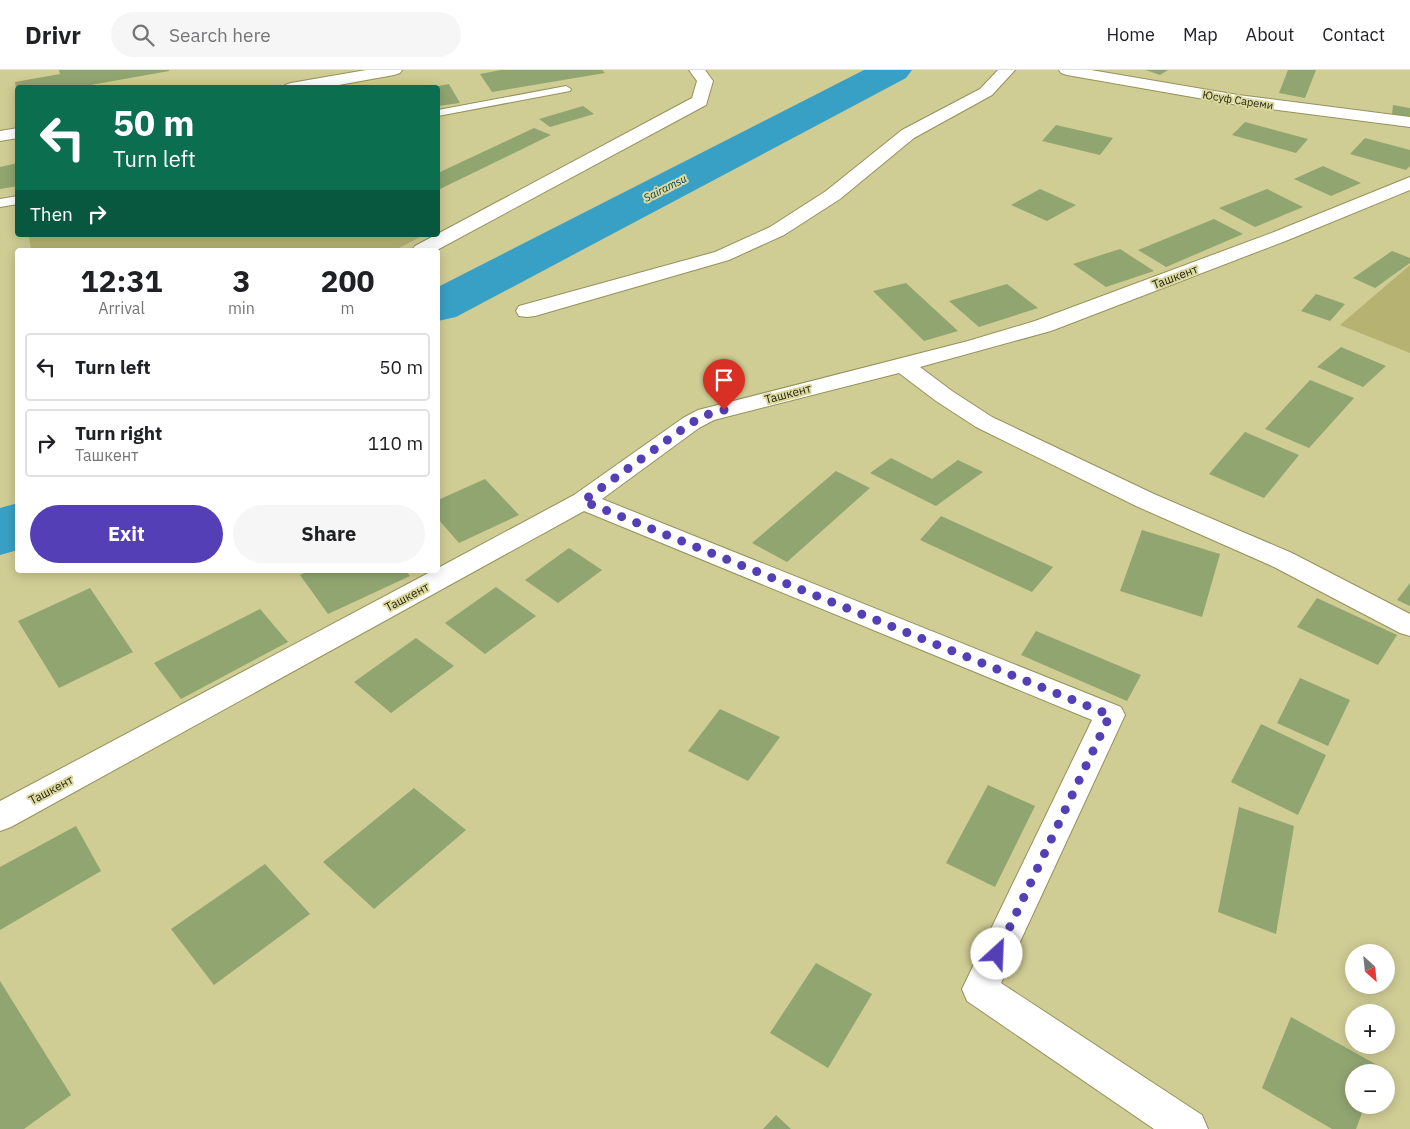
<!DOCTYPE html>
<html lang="en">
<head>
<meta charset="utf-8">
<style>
	:root { --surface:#fff; --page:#f6f6f6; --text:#202124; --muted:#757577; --line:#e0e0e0; --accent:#553fb6 }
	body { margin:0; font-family:"IBM Plex Sans",sans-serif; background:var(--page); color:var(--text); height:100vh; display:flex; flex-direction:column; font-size:19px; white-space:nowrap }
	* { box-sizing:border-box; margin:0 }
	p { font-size:16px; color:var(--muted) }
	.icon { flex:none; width:28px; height:28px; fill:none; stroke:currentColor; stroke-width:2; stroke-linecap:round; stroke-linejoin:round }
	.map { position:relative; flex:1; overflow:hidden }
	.details { position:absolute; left:15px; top:178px; width:425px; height:325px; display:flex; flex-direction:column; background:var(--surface); border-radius:5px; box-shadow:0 2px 12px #0003 }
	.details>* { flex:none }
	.top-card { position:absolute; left:15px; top:15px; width:425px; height:152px; border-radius:5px; box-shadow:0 2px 12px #0003; background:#0b6e4f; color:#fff; overflow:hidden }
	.needle { width:32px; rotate:153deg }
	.buttons { position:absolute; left:1345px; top:874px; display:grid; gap:10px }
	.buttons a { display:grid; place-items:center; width:50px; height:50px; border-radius:50%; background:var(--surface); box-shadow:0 2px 12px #0003; font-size:25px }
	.pin { position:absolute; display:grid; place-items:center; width:42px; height:42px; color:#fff; margin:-51px -21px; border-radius:50% 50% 50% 0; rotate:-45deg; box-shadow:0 0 5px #0007 }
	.pin .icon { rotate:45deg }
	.me { position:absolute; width:55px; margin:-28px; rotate:25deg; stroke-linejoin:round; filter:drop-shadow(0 0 4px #0008) }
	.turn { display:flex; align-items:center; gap:18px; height:105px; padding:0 15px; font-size:22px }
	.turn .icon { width:65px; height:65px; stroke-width:2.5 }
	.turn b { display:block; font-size:35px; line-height:42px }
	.then { display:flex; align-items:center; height:48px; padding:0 15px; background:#0003; gap:10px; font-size:19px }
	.eta { display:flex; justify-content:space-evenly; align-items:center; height:85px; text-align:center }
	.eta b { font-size:30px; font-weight:800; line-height:35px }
	.action { display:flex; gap:10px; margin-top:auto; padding:10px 15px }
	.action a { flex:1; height:58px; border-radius:30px; background:var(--accent); color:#fff; font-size:20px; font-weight:800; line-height:58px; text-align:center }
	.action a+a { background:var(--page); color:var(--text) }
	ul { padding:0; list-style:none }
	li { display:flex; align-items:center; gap:15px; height:68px; margin:0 10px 8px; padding:0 5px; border:2px solid var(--line); border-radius:5px }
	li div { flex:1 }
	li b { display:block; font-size:19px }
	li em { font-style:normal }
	header { display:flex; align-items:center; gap:30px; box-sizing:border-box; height:70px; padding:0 25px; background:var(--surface); border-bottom:1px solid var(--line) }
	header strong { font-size:24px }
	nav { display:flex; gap:28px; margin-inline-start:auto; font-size:18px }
	.search { width:350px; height:45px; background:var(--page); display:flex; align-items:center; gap:12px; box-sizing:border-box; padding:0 18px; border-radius:28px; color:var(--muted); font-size:19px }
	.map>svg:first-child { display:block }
</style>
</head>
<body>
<header>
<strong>Drivr</strong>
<div class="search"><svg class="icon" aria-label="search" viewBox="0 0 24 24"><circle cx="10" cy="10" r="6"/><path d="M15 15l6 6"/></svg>Search here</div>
<nav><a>Home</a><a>Map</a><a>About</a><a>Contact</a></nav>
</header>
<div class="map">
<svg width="1410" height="1059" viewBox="0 0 1410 1059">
	<rect width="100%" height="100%" fill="#cfcc94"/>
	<path fill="#b6b372" d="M29,165H424L395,180H31Z
		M1410,195V283L1340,255Z"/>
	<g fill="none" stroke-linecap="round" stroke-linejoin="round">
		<path fill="#39a0c5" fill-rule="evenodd" d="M864,0H912L906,8L456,247L438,251V217Z
			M18,433V480L0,485V438Z"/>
	</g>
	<path fill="#91a571" d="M59,0H169V1L74,18H60L59,15L16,18L15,12L60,4Z
		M501,0H602L605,3L492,22L480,4Z
		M1146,0H1168L1160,5Z
		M1288,0H1316L1305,28L1279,23Z
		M449,14L460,33L438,36V16Z
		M1393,35L1410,38V47L1392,44Z
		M583,36L594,44L550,57L539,49Z
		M1245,52L1308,69L1296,83L1232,65Z
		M1056,55L1113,68L1100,85L1042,71Z
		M534,58L551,65L438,120V103Z
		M1365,68L1410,80V96L1406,100L1350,84Z
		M18,93V116L0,119V97Z
		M1323,96L1361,113L1331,126L1294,109Z
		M1040,119L1076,135L1047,151L1011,135Z
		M1267,119L1303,137L1255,157L1219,138Z
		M1214,149L1243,164L1166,197L1138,180Z
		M1120,179L1154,201L1106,217L1073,194Z
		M1392,181L1410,188V193L1375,218L1353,208Z
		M906,213L958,261L924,271L873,221Z
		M1007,214L1038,238L979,257L949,231Z
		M1316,224L1345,234L1330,251L1301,241Z
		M1341,277L1386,296L1363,317L1317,297Z
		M1310,310L1354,328L1309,378L1265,359Z
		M1245,362L1299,385L1264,428L1209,404Z
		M891,388L932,409L958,390L983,402L936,436L870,403Z
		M836,401L870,418L787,492L752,473Z
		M485,409L519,445L459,473L438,449V430Z
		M941,446L1053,497L1032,522L920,470Z
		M1142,460L1220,484L1202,547L1120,521Z
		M569,478L602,500L558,533L525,510Z
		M310,500H405L410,506L328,544L300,505Z
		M1410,513V536L1397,530Z
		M496,517L536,546L485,584L445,553Z
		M90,518L133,582L59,618L18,551Z
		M1317,528L1397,565L1378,595L1297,557Z
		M260,539L288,572L181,629L154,593Z
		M1036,561L1141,605L1127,631L1021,585Z
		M416,568L454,596L391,643L354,612Z
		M1300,608L1350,630L1328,676L1277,653Z
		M720,639L780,667L748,711L688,681Z
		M1261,654L1326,685L1298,745L1231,712Z
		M988,715L1035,736L995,817L946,793Z
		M414,718L466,760L374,839L323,792Z
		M1239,737L1294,756L1276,864L1218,842Z
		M76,756L101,801L0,860V797Z
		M265,794L310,844L214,915L171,859Z
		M816,893L872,924L828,998L770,963Z
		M0,911L71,1025L24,1059H0Z
		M1291,947L1379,996L1376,1002H1354V1035H1365L1356,1059H1332L1262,1018Z
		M776,1045L791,1059H763Z"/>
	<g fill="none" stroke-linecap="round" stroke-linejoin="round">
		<g stroke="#95925b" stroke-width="2">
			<path id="service" d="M566,16L571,19L570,21L438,46V40Z
				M18,126V134L0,137V129Z"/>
		</g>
		<g stroke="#95925b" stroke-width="2">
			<path id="minor" d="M366,0H402L400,3L394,5L322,18H283L285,15L291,13Z
				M689,0H705L713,11L706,35L437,180H412L415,176L692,28L697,11Z
				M998,0H1015L992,25L914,68L840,129L784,165L729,190L535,246L527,247L519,246L516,241L519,236L715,182L770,157L826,121L902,60L980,19Z
				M18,58V68L0,71V61Z
				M1410,107V120L1288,170L1051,261L920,297L952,321L992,347L1154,424L1292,483L1410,544V566L1400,563L1274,497L1136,436L976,357L936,331L899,303L714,350L699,358L602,429L1121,637L1125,645L1001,913L1202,1045L1208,1059H1154L967,931L962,919L1092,650L584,441L11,757L0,761V731L434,500H438V498L574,425L683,348L698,340L968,271L1035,251L1274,162Z"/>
		</g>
		<g stroke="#95925b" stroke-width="2">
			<path id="secondary" d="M1059,0H1091L1238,25L1410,47V57L1238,35L1067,5L1061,3Z"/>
		</g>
		<use href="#service" fill="#fff" fill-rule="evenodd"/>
		<use href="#minor" fill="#fff" fill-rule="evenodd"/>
		<use href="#secondary" fill="#fff" fill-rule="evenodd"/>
	</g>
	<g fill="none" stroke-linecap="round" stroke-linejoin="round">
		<path stroke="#553fb6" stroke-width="9" stroke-dasharray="0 16.2" d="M724,340L706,345L691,353L583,431L1110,645L997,884"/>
	</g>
	<g text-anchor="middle" stroke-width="4" stroke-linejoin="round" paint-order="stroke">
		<g font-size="11" fill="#2a2812" stroke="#dcd9a0">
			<text transform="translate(1238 30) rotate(9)" y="4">Юсуф Сареми</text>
		</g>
		<g font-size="11" font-style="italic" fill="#003e51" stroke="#dcd9a0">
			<text transform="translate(665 118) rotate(-27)" y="4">Sairamsu</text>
		</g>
		<g font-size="12" fill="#2a2812" stroke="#dcd9a0">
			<text transform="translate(1175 207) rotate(-21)" y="4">Ташкент</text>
			<text transform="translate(788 324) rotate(-15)" y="4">Ташкент</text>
			<text transform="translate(407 527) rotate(-28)" y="4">Ташкент</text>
			<text transform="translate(51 720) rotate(-28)" y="4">Ташкент</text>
		</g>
	</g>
</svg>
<div class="buttons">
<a><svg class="needle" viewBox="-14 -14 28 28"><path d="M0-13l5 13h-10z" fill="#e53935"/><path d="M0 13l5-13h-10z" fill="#757577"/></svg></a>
<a>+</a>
<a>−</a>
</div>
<div class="pin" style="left:724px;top:340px;background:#d93025"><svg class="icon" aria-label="arrive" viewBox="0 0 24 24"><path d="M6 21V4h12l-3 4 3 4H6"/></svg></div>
<svg class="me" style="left:997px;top:884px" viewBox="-20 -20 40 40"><circle r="19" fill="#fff"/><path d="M0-13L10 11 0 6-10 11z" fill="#553fb6"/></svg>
<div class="top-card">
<div class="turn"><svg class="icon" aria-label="left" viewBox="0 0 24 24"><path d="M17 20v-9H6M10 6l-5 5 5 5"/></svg><div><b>50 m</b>Turn left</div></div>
<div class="then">Then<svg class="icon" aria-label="right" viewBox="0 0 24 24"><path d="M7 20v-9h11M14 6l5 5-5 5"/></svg></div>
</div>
<section class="details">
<div class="eta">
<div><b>12:31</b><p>Arrival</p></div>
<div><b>3</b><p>min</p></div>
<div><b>200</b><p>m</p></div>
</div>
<ul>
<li><svg class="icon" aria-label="left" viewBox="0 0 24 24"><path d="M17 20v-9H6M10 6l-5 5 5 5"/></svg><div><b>Turn left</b></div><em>50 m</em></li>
<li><svg class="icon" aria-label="right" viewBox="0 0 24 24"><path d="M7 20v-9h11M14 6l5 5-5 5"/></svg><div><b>Turn right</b><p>Ташкент</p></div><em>110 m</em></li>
</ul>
<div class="action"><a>Exit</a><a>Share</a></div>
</section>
</div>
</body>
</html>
